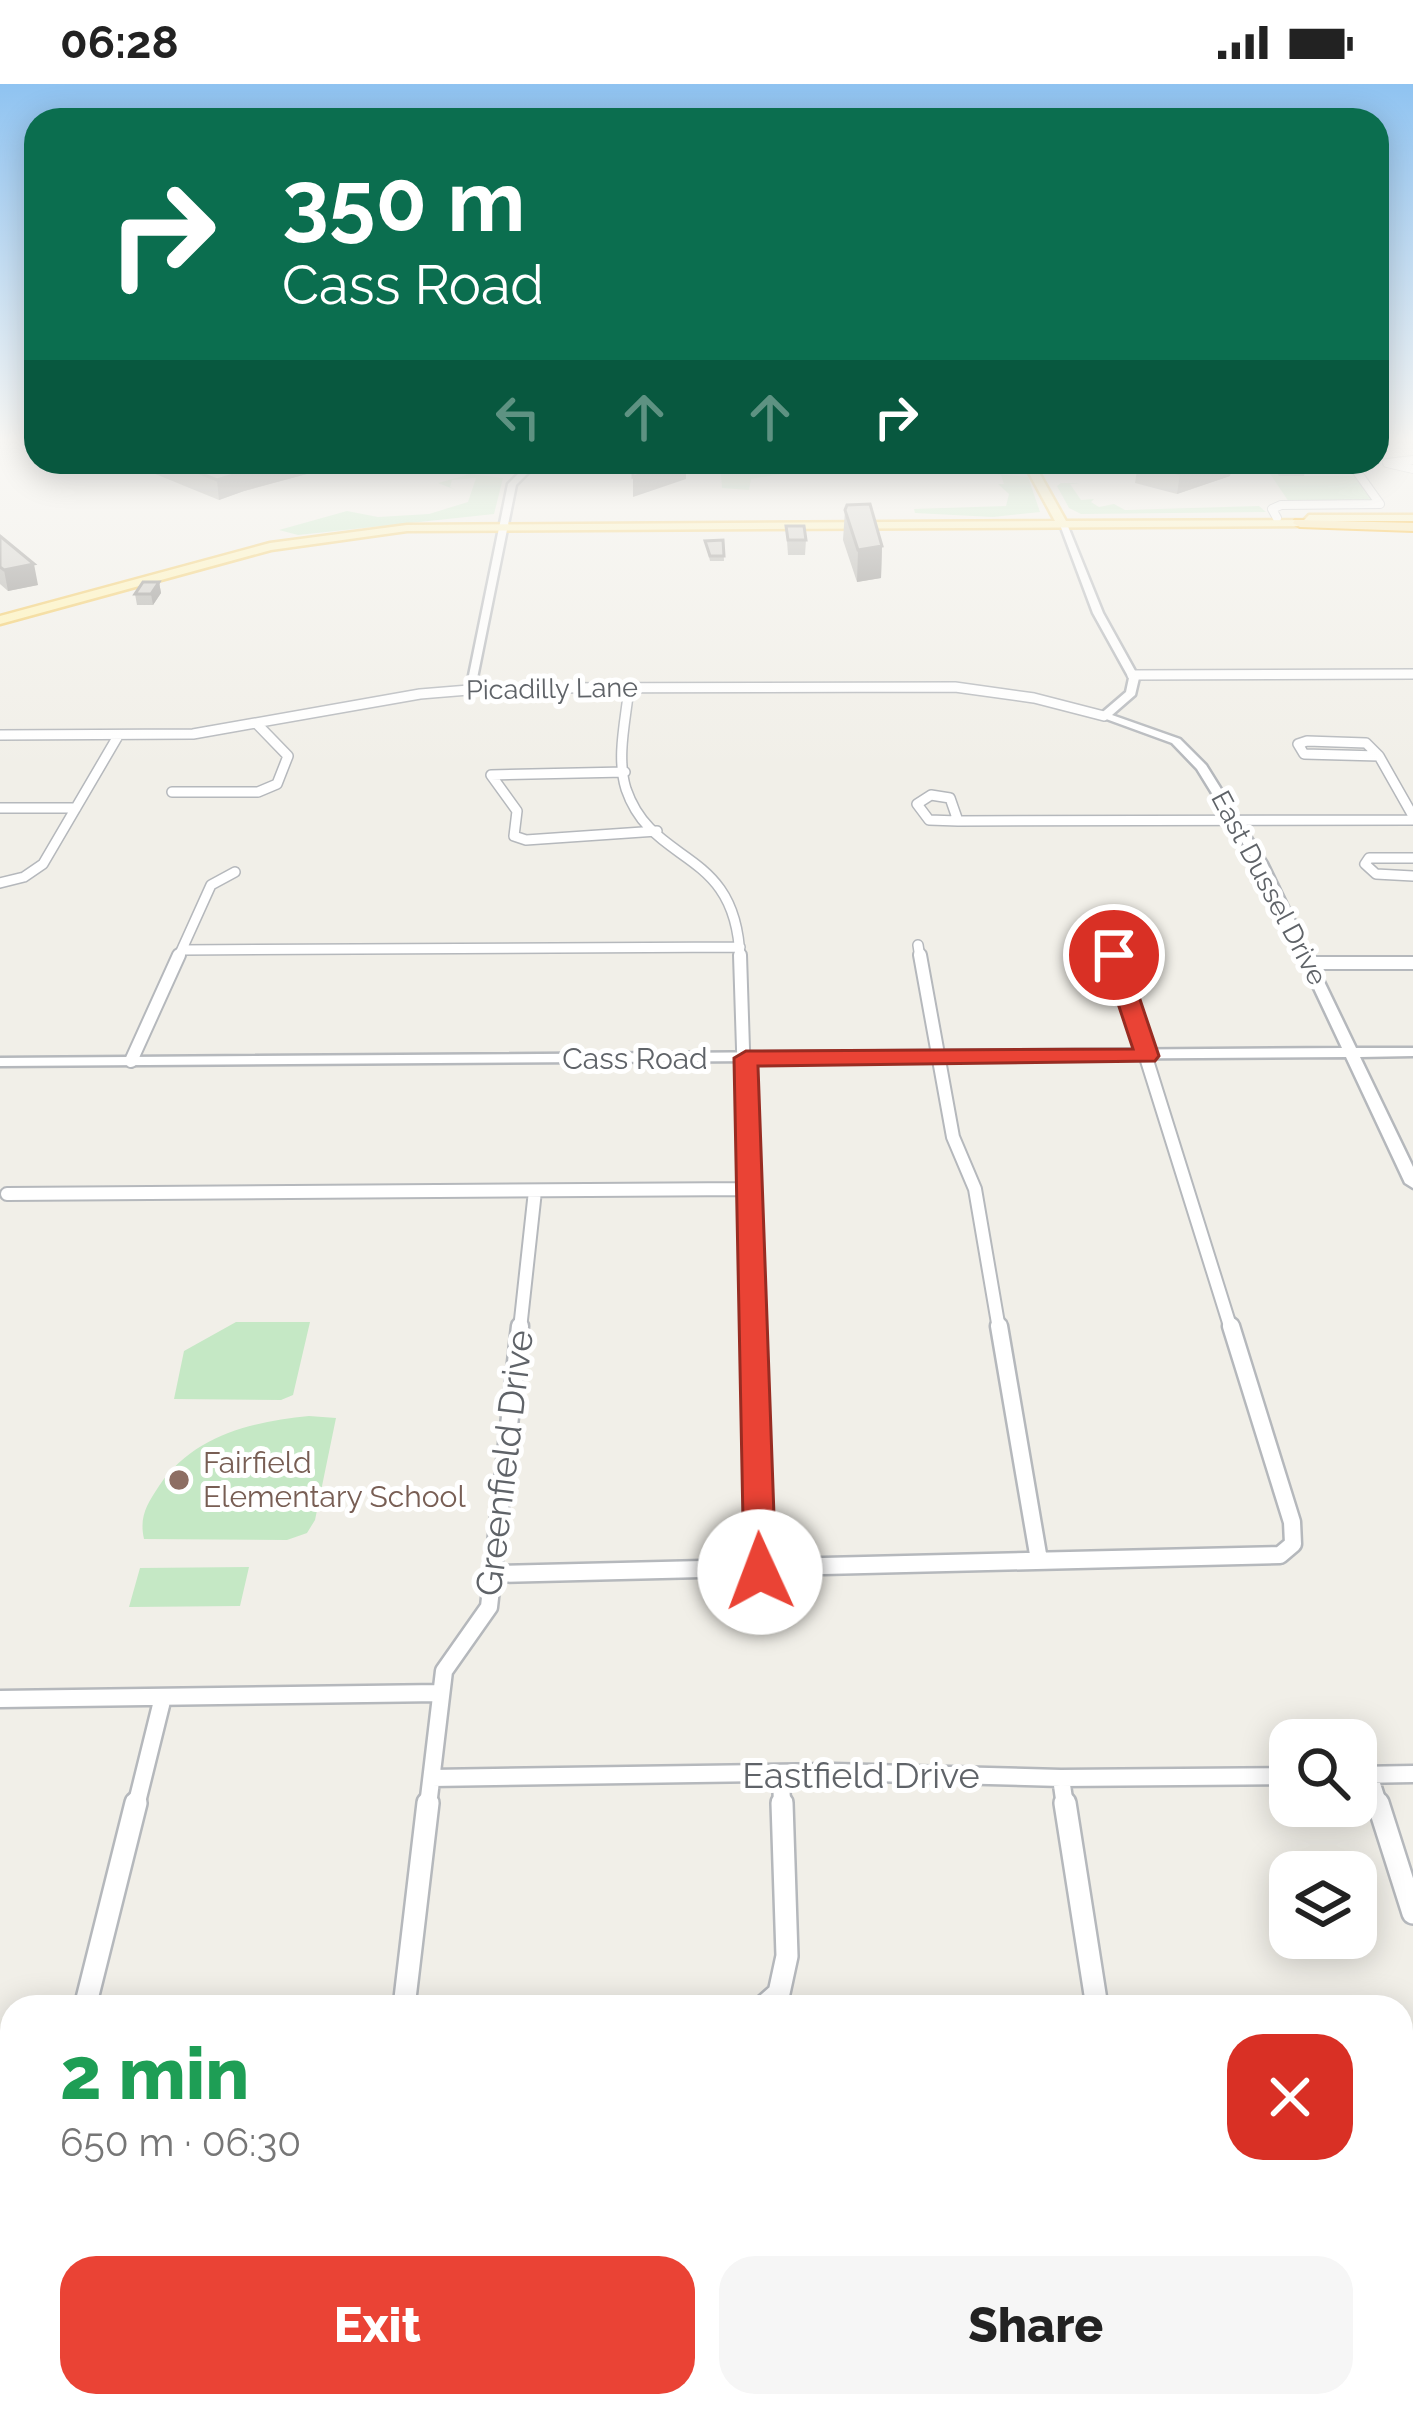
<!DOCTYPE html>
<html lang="en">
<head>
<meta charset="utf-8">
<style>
	:root { --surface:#fff; --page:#f6f6f6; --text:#222; --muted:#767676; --accent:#ea4335 }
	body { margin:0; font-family:Raleway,sans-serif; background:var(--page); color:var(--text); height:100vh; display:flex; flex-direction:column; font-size:45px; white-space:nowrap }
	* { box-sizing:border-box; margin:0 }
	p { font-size:39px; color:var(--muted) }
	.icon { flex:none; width:66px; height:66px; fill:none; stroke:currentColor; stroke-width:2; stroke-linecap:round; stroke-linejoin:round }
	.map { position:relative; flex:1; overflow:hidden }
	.sheet { position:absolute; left:0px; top:1911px; width:1413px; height:423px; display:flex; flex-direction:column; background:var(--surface); border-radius:36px 36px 0 0; box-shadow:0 6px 30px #0003 }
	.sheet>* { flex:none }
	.banner { position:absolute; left:24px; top:24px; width:1365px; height:366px; border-radius:36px; box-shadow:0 6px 30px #0003; background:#0b6e4f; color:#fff; overflow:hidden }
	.buttons { position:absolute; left:1269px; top:1635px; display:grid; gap:24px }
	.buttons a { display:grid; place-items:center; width:108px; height:108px; border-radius:24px; background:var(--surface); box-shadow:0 6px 30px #0003; font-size:60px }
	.pin { position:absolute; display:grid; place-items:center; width:102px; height:102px; color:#fff; margin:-51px; border:6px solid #fff; border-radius:50%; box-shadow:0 3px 12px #0007 }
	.me { position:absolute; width:132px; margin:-66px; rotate:358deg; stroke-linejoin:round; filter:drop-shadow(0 0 9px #0008) }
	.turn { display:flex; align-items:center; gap:42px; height:252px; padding:0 60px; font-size:54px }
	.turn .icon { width:156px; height:156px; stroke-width:2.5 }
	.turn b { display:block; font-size:84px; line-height:102px }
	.lanes { display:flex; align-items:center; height:114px; padding:0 60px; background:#0003; justify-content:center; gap:60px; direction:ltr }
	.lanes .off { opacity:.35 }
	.round { display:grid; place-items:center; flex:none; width:126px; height:126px; border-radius:36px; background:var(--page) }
	.headline { display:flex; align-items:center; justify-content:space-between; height:204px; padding:0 60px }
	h1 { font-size:72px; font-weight:800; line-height:90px; color:#1e9e55 }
	.button { display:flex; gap:24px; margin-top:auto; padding:24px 60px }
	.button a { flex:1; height:138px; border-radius:36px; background:var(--accent); color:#fff; font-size:48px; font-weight:800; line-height:138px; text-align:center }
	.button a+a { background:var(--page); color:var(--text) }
	.status { display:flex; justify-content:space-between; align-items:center; height:84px; padding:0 60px; background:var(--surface); direction:ltr }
	.status svg { height:33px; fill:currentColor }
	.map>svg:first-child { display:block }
</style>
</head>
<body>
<div class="status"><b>06:28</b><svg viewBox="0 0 49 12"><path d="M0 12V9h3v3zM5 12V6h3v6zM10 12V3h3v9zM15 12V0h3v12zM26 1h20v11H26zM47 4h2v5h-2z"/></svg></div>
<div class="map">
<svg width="1413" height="2333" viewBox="0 0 1413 2333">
	<rect width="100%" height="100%" fill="#f1efe8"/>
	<path fill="#c5e8c5" d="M720,378H804L800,385L805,386L751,395L749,406L722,404Z
		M1262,378H1270L1280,392H1357L1377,418H1289Z
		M470,390L503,394L494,430L298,451L279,446L347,427L378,433L429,430L468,418L476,394L452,396L450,403L456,406L438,399Z
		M996,390L1028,393L1040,428L993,433L915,429L914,425L1006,422L1009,410L998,400H1004L1001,391Z
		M1061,399H1081L1070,400L1081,416L1094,415L1091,418L1099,423L1114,420L1125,426L1259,422L1266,428L1081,430L1069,424L1057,402Z
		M236,1238H310L293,1311L281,1316L174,1315L184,1267Z
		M309,1332L336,1334L315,1436L307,1449L287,1456L144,1455C139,1433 147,1420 159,1402C194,1351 251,1338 309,1332Z
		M249,1483L240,1522L129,1523L140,1484Z"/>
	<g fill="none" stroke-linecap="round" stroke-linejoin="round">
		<g stroke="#b5b8bc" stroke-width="10">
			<path id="minor-far4" d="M1413,376L1387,379L1413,385
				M1277,434L1272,425L1281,421L1380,420L1350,378"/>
		</g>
		<g stroke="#b5b8bc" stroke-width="12">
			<path id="minor-far3" d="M1132,591L1413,590
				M629,603C626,635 616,673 626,705C653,784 736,762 740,874
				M0,651L193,650L420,610L493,604L955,603L1034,614L1104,632
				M1307,657L1366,659L1379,672L1304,670L1298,660Z
				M1379,672L1413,732
				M625,688L491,691L517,727L514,752L526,756L657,747
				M172,708H258L277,700L288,672L256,639
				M931,711L950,714L958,737L929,736L917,720Z
				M0,724H76
				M958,737L1413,736
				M1413,774H1369L1365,780L1376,790L1413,792
				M0,799L24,793L43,780L118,652
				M918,861L920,874
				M182,866L740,863
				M178,874L211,801L235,788"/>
		</g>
		<g stroke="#b5b8bc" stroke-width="16">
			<path id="minor-far2" d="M740,871L752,1245
				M920,871L953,1053L975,1105L999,1245
				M1114,871L1231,1245
				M1311,879H1413
				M131,977L179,871
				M7,1110L748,1105
				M520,1245L535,1107"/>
		</g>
		<g stroke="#b5b8bc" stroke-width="21">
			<path id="minor-far1" d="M752,1242L760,1488
				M999,1242L1039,1476
				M493,1490L1280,1471L1293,1460L1292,1438L1231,1242
				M0,1615L440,1609
				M781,1690L782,1722
				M1356,1691L1413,1690
				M1369,1691L1379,1722
				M432,1694L833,1688L1061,1694L1290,1692
				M1061,1694L1065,1722
				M136,1722L163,1613
				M428,1722L444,1587L489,1523L520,1242"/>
		</g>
		<g stroke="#b5b8bc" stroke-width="26">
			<path id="minor" d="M1065,1719L1097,1923
				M1378,1719L1413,1829
				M85,1923L136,1719
				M404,1923L428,1719
				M763,1923L779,1909L787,1872L782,1719
				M0,2261L12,2213
				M805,2322V2333
				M1159,2322L1161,2333
				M352,2333L353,2322"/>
		</g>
		<g stroke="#b5b8bc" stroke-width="5">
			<path id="tertiary" d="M530,378H539L516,401L475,604L466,606L508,400Z
				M1059,438L1067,440L1103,529L1139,594L1135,611L1112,631L1180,655L1206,681L1267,779L1356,964H1413V972L1360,973L1413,1083V1104L1405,1099L1346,973L0,982V974L1342,964L1255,779L1197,685L1172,659L1098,632L1126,608L1129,594L1093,529Z"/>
		</g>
		<g stroke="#f2c960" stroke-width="5">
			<path id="primary" d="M1023,378H1033L1066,437L1304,436L1309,431H1413V437H1325L1320,442L407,447L271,466L0,540V532L270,459L407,441L1055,437Z"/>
		</g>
		<g stroke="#f9ab00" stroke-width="4">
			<path id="motorway" d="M1295,436L1413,439V447L1300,443L1293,439Z"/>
		</g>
		<use href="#minor-far4" stroke="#fff" stroke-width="8"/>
		<use href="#minor-far3" stroke="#fff" stroke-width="9"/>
		<use href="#minor-far2" stroke="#fff" stroke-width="12"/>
		<use href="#minor-far1" stroke="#fff" stroke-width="16"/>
		<use href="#minor" stroke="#fff" stroke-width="21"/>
		<use href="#tertiary" fill="#fff" fill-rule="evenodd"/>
		<use href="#primary" fill="#fff2af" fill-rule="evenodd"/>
		<use href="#motorway" fill="#fde293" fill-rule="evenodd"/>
	</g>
	<path fill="#afaea9" d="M142,378H351L244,407L219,416L143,385Z
		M818,378H938V383L924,384L819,383Z
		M1140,378H1232L1230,392L1177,410L1135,399L1138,379Z
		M1270,378H1307L1304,392H1279Z
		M845,426L882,462L881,494L857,498L843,456Z
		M786,442L806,456L805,471H788Z
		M0,452L38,501L8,507L0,500Z
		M723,456L724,477H710L705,457Z
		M159,498L161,509L153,521H137L135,510Z"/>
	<path fill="#8f8d8a" d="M276,378H351L244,407L219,416L217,396Z
		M679,378H686V395L633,413V393Z
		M924,378H938V383L924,384Z
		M1218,378H1232L1230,392L1177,410L1180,390Z
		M882,462L881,494L857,498L858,466Z
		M34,480L38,501L8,507L4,486Z
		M159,498L161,509L153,521L151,510Z"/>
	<path fill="#cccac5" stroke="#8f8d8a" stroke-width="3" d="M172,378H276L217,396Z
		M633,378H679L633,393Z
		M1140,378H1218L1180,390L1138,379Z
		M870,420L882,462L858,466L845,426L847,421Z
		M786,442H804L806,456H788Z
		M0,452L34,480L4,486L0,483Z
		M723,456L724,472H710L705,457Z
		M143,498H159L151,510H135Z"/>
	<linearGradient id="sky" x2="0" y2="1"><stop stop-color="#8fc3f1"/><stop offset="0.52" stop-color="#f9f8f5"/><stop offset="1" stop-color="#f9f8f5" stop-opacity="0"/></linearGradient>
	<rect width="1413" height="684" fill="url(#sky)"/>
	<path fill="#ea4335" stroke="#982c22" stroke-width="3" d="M1114,864L1125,871L1159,972L1155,977L758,982L776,1488L771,1497H748L744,1488L734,974L746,967L1133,965L1102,871Z"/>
	<circle fill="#8d6e63" stroke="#fff" stroke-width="4.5" cx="179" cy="1396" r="12"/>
	<g text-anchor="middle" stroke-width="10" stroke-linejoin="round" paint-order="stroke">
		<g font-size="27" fill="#5f6368" stroke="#fff">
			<text transform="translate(552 605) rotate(-1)" y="9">Picadilly Lane</text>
			<text transform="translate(1269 804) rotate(62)" y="9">East Dussel Drive</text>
		</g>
		<g font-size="30" fill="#5f6368" stroke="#fff">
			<text x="635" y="985">Cass Road</text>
		</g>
		<g font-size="30" fill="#785e54" stroke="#fff" text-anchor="start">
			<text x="203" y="1389">Fairfield<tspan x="203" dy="34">Elementary School</tspan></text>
		</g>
		<g font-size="36" fill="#5f6368" stroke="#fff">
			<text transform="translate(504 1379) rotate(-83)" y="13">Greenfield Drive</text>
			<text x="861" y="1704">Eastfield Drive</text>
		</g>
	</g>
</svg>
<div class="buttons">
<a><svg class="icon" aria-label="search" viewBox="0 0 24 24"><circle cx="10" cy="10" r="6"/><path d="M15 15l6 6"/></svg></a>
<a><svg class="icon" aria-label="layers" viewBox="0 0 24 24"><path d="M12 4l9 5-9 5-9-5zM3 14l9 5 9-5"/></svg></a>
</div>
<div class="pin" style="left:1114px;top:871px;background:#d93025"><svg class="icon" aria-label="arrive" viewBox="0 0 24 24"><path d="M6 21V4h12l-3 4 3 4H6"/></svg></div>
<svg class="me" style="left:760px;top:1488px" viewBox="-20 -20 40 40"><circle r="19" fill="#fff"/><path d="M0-13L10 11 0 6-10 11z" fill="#ea4335"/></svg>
<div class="banner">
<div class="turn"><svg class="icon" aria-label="right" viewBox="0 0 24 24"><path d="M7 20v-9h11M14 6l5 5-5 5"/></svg><div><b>350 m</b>Cass Road</div></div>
<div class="lanes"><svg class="icon off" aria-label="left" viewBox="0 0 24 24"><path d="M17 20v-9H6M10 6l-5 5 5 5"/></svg><svg class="icon off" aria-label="ahead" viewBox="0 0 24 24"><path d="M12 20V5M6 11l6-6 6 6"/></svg><svg class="icon off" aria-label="ahead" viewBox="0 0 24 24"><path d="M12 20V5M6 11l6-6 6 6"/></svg><svg class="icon" aria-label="right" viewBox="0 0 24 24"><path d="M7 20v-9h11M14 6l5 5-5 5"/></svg></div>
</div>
<section class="sheet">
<div class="headline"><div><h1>2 min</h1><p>650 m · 06:30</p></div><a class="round" style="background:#d93025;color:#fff"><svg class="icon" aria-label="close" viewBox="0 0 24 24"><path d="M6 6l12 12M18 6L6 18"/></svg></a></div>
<div class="button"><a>Exit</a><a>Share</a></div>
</section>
</div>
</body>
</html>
